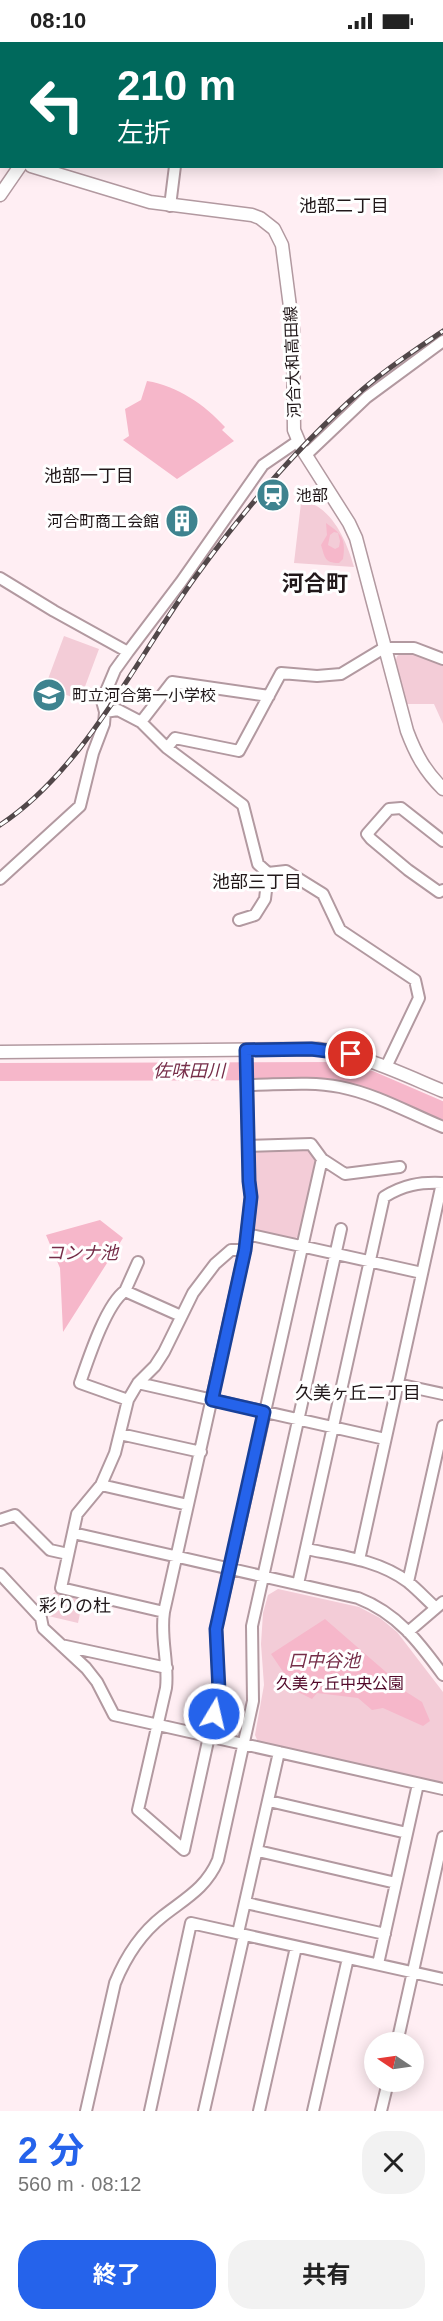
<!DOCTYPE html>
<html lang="ja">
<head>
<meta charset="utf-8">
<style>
	:root { --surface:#fff; --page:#f2f2f2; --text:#222; --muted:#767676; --accent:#2563eb }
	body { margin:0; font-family:Arial,"Noto Sans JP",sans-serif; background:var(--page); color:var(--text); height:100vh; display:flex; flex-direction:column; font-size:22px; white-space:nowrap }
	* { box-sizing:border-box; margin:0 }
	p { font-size:20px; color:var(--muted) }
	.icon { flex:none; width:33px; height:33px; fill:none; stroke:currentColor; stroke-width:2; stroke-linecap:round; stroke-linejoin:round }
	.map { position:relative; height:2069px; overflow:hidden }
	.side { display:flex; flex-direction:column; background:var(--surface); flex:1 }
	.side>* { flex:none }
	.guide { position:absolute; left:0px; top:0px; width:444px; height:126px; box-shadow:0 3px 15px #0003; background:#00695c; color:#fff; overflow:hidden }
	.needle { width:39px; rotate:283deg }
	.tools { position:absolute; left:364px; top:1990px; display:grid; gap:12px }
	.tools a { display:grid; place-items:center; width:60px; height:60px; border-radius:50%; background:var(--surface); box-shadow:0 3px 15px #0003; font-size:30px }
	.pin { position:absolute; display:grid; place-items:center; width:51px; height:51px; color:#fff; margin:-26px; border:3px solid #fff; border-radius:50%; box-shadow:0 2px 6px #0007 }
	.me { position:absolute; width:66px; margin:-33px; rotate:9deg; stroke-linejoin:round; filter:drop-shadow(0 0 4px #0008) }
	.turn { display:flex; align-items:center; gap:21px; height:126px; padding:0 18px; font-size:27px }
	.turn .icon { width:78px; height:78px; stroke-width:2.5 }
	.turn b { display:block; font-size:42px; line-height:51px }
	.round { display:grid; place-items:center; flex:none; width:63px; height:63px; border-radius:24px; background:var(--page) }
	.head { display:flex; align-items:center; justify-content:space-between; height:102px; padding:0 18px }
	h1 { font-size:36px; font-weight:700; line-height:45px; color:var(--accent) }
	.button { display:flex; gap:12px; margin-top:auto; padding:12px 18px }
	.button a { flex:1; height:69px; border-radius:24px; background:var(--accent); color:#fff; font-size:24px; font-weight:700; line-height:69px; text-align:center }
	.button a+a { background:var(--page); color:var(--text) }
	.status { display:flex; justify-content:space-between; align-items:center; height:42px; padding:0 30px; background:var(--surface); direction:ltr }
	.status svg { height:16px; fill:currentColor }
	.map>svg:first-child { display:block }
</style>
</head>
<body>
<div class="status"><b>08:10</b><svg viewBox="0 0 49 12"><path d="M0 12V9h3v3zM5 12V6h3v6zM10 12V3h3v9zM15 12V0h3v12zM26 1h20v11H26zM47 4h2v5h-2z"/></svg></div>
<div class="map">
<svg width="443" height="2069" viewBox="0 0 443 2069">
	<rect width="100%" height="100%" fill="#ffeef3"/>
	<path fill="#f3ccd7" d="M303,459C332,464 347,500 354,525L294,521L301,461Z
		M64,594L99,607L80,658L45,645Z
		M406,609L443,622V682L434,662H404L394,625L397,614Z
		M306,1106L312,1108L316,1118L299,1194L294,1197L254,1189L251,1182L253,1114L257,1109Z
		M278,1547L359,1565L380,1576L397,1590L443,1650V1739L440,1741L258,1700L255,1693L264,1643L261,1602L263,1571L268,1553Z
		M55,1550L83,1557L78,1581L44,1573L37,1566Z"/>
	<path fill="#f6b7ca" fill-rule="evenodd" d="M147,339C178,344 205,363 225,385L222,388L234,399L177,437L123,398L129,394L125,367L141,358Z
		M326,481C342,492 346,497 343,517L339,521C324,521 325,515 321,503L327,493ZM334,490L338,491L340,499L339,505L335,507L328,503L330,493Z
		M100,1178L123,1196L63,1290L60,1226L46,1193Z
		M325,1577L394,1637L397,1644L422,1660L430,1679L423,1684L383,1666L372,1668L358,1656L317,1651L312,1657L296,1649L271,1612Z"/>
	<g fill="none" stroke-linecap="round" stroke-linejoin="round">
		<path stroke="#f6b7ca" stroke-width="18" d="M0,1030L338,1029L371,1038L443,1069"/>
		<g stroke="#b299a0" stroke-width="14">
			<path id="minor" d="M193,2V0
				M170,164L175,124
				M306,413L367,355L443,299
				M0,536L54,569L128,610
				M105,670L118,668L141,680L167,706L243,763L258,822L268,831L286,829L323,852L340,888L415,938L419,956L386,1025
				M141,680L172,640L269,654
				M167,706L175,696L239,709L281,631L317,634L341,632L384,606H414L443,617
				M443,799L401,766L389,767L367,792L371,797L408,828L439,850L443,848
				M0,837L80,764L93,711L104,682L105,670L102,659L115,628L128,610L181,540L263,423L298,399
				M239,878L255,873L265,857L268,831
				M246,1008L249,1139L251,1155L245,1208L164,1570C160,1596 169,1621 166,1646L138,1768L184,1808L219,1649L216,1587L322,1117L311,1102L248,1104
				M247,1043C277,1043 310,1039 340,1045C376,1052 409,1071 443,1085
				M322,1117L345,1132L400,1125
				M247,1192L422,1231
				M125,1249L138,1220
				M138,1341L385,1397
				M397,1342L443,1352
				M128,1358L80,1341C88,1318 106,1262 125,1249L181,1274
				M120,1392L201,1410
				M101,1443L188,1463
				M0,1478L15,1473L50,1508L68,1512
				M73,1491L358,1556C397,1571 419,1600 443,1633
				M306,1507C341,1514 379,1518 408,1540C418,1548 427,1558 436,1566
				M0,1532L41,1576L43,1586L86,1626L97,1640L114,1673L443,1747
				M408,1540L443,1384
				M298,1542L384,1155C403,1143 420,1140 442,1141L359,1518
				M164,1570L61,1546L77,1472L101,1443L115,1411L128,1358L138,1341L155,1324L164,1310L193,1251L215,1222L231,1208H245
				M408,1590L443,1560
				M61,1603L167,1626
				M269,1759L407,1791
				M258,1809L396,1841
				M246,1861L385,1892
				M238,1891L279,1710
				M378,1922L418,1742
				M397,2001L443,1795
				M86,2069L115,1941C126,1914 140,1892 163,1874C186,1856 206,1846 218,1818L253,1659L252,1584L341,1187
				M150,2069L191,1881L443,1937
				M204,2069L244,1893
				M259,2069L296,1905
				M313,2069L348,1916
				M381,2069L388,2040"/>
		</g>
		<g stroke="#b299a0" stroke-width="15">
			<path id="major" d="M71,2V0
				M0,118H2
				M31,124L150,160L252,173L260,176L274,187L282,203L293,288L294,388L302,407L349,481L356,496L407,689C416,713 425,729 443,747
				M0,153L20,124
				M0,1010L318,1007C362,1012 402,1032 443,1049"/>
		</g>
		<use href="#minor" stroke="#fff" stroke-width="10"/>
		<use href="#major" stroke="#fff" stroke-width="12"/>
		<g stroke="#514749" stroke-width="5">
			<path id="rail" d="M0,783C85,727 137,615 196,534C244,468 300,402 362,348C387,326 415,308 443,289"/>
		</g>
		<use href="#rail" stroke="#fff" stroke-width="3" stroke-dasharray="9" stroke-linecap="butt"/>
	</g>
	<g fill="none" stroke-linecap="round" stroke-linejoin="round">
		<g stroke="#184099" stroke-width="15">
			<path id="route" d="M214,1672L219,1649L216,1587L264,1370L212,1358L245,1208L251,1155L249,1139L246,1008L311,1007L351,1012"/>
		</g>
		<use href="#route" stroke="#2563eb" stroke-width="10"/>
	</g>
	<defs>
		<g id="station-disc" transform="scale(1.725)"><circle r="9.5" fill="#3e838f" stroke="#fff"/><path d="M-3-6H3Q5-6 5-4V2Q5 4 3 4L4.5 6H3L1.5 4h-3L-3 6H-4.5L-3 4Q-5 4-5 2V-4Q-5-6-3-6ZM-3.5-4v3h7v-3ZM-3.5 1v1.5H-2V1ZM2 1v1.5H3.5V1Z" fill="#fff"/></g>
		<g id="building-disc" transform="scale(1.725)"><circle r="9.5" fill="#3e838f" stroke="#fff"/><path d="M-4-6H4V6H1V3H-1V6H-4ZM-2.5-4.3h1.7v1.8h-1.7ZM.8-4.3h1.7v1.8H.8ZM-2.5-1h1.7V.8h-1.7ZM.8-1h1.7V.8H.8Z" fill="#fff"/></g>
		<g id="school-disc" transform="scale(1.725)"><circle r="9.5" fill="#3e838f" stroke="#fff"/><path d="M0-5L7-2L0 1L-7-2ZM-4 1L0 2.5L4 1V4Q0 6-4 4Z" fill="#fff"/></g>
	</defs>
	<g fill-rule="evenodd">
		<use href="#station-disc" x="273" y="453"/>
		<use href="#building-disc" x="182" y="479"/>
		<use href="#school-disc" x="49" y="653"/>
	</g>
	<g text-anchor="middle" stroke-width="6" stroke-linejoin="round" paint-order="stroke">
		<g font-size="16" fill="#21181a" stroke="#fff">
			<text transform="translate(292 320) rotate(-92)" y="6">河合大和高田線</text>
		</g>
		<g font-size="16" fill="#21181a" stroke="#fff" text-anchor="start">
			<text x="296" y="459">池部</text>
			<text x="159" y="485" text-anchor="end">河合町商工会館</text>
			<text x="72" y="659">町立河合第一小学校</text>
		</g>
		<g font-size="16" fill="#52092a" stroke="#fff">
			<text x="340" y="1647">久美ヶ丘中央公園</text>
		</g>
		<g font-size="18" fill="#21181a" stroke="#fff">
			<text x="344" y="170">池部二丁目</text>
			<text x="89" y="440">池部一丁目</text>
			<text x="257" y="846">池部三丁目</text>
			<text x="358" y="1357">久美ヶ丘二丁目</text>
			<text x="75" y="1570">彩りの杜</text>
		</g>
		<g font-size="18" font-style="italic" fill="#762e49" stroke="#fff">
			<text x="189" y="1035">佐味田川</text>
			<text x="82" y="1217">コンナ池</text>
			<text x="324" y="1625">口中谷池</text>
		</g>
		<g font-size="22" font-weight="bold" fill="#21181a" stroke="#fff">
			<text x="315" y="549">河合町</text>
		</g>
	</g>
</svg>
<div class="tools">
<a><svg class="needle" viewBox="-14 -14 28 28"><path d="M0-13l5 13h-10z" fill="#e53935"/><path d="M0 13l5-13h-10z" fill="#767676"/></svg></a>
</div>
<div class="pin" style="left:351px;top:1012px;background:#d93025"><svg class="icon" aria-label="arrive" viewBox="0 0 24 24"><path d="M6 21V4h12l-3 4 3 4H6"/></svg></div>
<svg class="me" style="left:214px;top:1672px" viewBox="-20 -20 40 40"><circle r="17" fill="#2563eb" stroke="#fff" stroke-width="3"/><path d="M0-11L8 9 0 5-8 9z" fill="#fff"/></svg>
<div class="guide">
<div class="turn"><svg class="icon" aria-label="left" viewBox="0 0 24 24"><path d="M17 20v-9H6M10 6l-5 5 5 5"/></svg><div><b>210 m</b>左折</div></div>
</div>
</div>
<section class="side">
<div class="head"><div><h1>2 分</h1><p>560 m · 08:12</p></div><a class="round"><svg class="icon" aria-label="close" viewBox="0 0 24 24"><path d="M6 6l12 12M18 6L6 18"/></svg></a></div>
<div class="button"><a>終了</a><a>共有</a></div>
</section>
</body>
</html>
